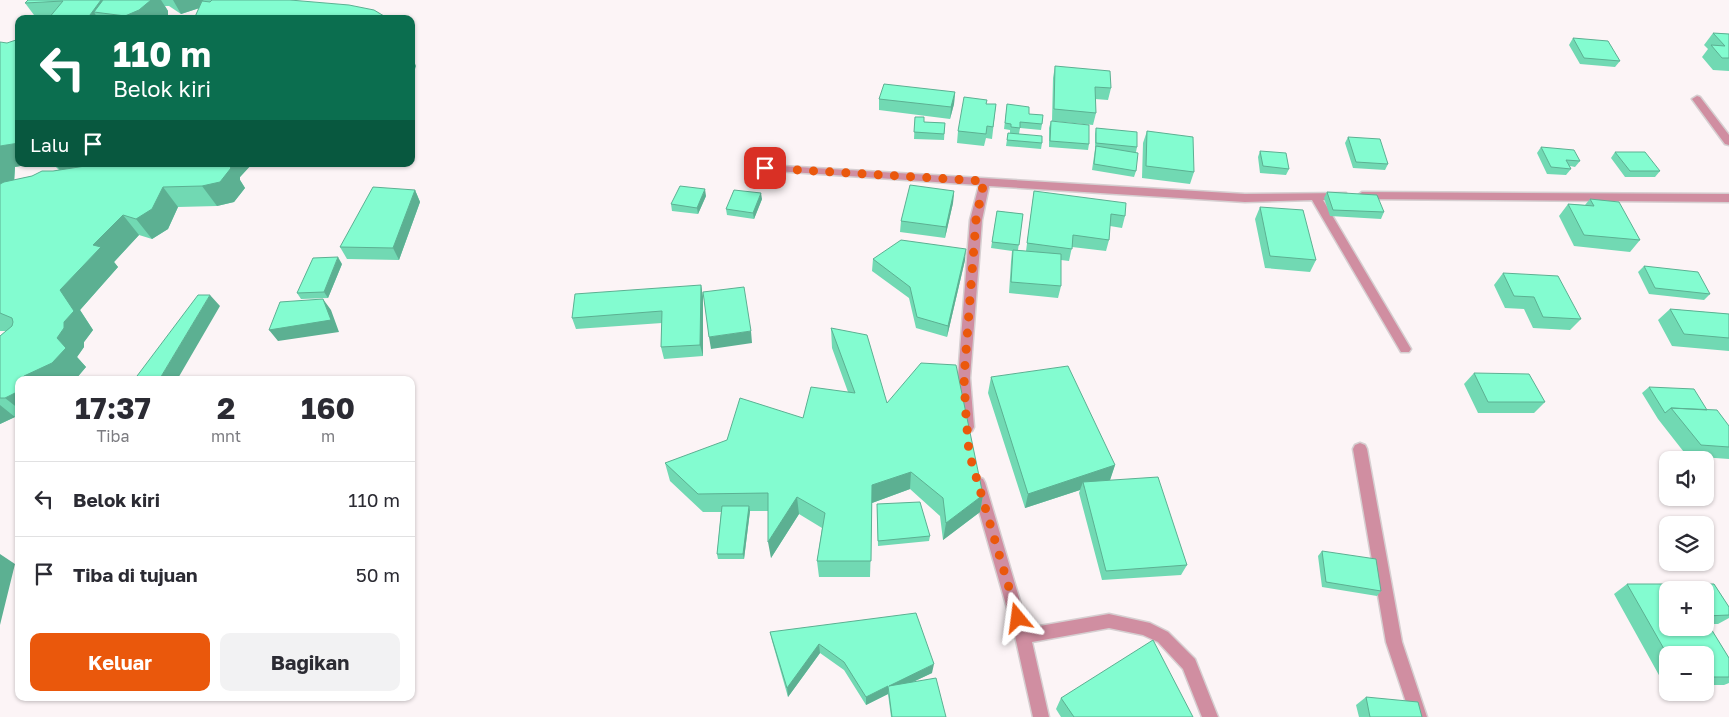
<!DOCTYPE html>
<html lang="id">
<head>
<meta charset="utf-8">
<style>
	:root { --surface:#fff; --page:#f2f2f3; --text:#2b2b33; --muted:#7c7c81; --line:#e1e1e2; --accent:#ea580c }
	body { margin:0; font-family:"Golos Text",sans-serif; background:var(--page); color:var(--text); height:100vh; display:flex; flex-direction:column; font-size:19px; white-space:nowrap }
	* { box-sizing:border-box; margin:0 }
	p { font-size:16px; color:var(--muted) }
	.icon { flex:none; width:28px; height:28px; fill:none; stroke:currentColor; stroke-width:2; stroke-linecap:round; stroke-linejoin:round }
	.map { position:relative; flex:1; overflow:hidden }
	.details { position:absolute; left:15px; top:376px; width:400px; height:325px; display:flex; flex-direction:column; background:var(--surface); border-radius:10px; box-shadow:0 1px 4px #0004 }
	.details>* { flex:none }
	.hud { position:absolute; left:15px; top:15px; width:400px; height:152px; border-radius:10px; box-shadow:0 1px 4px #0004; background:#0b6e4f; color:#fff; overflow:hidden }
	.tools { position:absolute; left:1659px; top:451px; display:grid; gap:10px }
	.tools a { display:grid; place-items:center; width:55px; height:55px; border-radius:10px; background:var(--surface); box-shadow:0 1px 4px #0004; font-size:25px }
	.pin { position:absolute; display:grid; place-items:center; width:42px; height:42px; color:#fff; margin:-21px; border-radius:10px; box-shadow:0 2px 8px #0006 }
	.me { position:absolute; width:55px; margin:-28px; rotate:344deg; stroke-linejoin:round; filter:drop-shadow(0 0 4px #0008) }
	.turn { display:flex; align-items:center; gap:18px; height:105px; padding:0 15px; font-size:22px }
	.turn .icon { width:65px; height:65px; stroke-width:2.5 }
	.turn b { display:block; font-size:35px; line-height:42px }
	.then { display:flex; align-items:center; height:48px; padding:0 15px; background:#0003; gap:10px; font-size:19px }
	.eta { display:flex; justify-content:space-evenly; align-items:center; height:85px; text-align:center }
	.eta b { font-size:30px; font-weight:700; line-height:35px }
	.primary-button { display:flex; gap:10px; margin-top:auto; padding:10px 15px }
	.primary-button a { flex:1; height:58px; border-radius:10px; background:var(--accent); color:#fff; font-size:20px; font-weight:700; line-height:58px; text-align:center }
	.primary-button a+a { background:var(--page); color:var(--text) }
	ul { padding:0; list-style:none }
	li { display:flex; align-items:center; gap:15px; height:75px; padding:0 15px; border-top:1px solid var(--line) }
	li div { flex:1 }
	li b { display:block; font-size:19px }
	li em { font-style:normal }
	.map>svg:first-child { display:block }
</style>
</head>
<body>
<div class="map">
<svg width="1729" height="717" viewBox="0 0 1729 717">
	<rect width="100%" height="100%" fill="#fcf4f6"/>
	<g fill="none" stroke-linecap="round" stroke-linejoin="round">
		<g stroke="#d6cfd1" stroke-width="3">
			<path id="minor" d="M1697,96L1700,97L1729,135V145L1725,144L1692,99Z
				M765,165L1245,194L1346,193L1347,196L1346,199L1323,200L1411,349L1409,352H1401L1312,200L1245,202L989,186L982,220L970,378L974,427L972,431L967,432L962,431L960,427L958,378L970,220L979,185L761,170L760,168L761,166Z
				M1362,192L1729,194V202L1358,199L1357,196Z
				M1360,443L1365,445L1367,449L1402,642L1427,717H1411L1386,642L1353,449L1355,445Z
				M978,477L983,479L985,483L1028,628L1109,614L1150,623L1168,632L1195,659L1218,717H1202L1183,669L1158,642L1143,635L1109,628L1032,642L1049,717H1033L1015,636L971,483L973,479Z"/>
		</g>
		<use href="#minor" fill="#d08ea1" fill-rule="evenodd"/>
	</g>
	<path fill="#71d9b3" fill-rule="evenodd" d="M28,0H290L389,19H194L199,8L181,14L169,6H165L168,11V16L165,19H37L25,3Z
		M1713,33L1729,34V71L1713,70L1702,57L1708,49L1704,45Z
		M1573,38L1620,61L1615,67L1580,64L1569,45Z
		M7,43L19,164H32L15,167L14,180L59,170L53,164H252L240,177V180L245,188L234,202L217,206L178,207L168,229L152,239L139,235L114,262L118,267L80,310L93,330L84,342V347L77,357L86,367L75,380H19V417H15L0,424V336L6,331H0V313Z
		M1055,66L1111,88L1108,100L1095,99L1096,113L1093,125L1052,121L1053,78Z
		M955,92L954,104L950,119L879,110V99Z
		M986,104H996L992,139L986,138L984,146L957,143L958,131Z
		M1007,104L1029,114L1042,124L1041,130L1020,128L1019,134L1042,143L1041,149L1006,146L1008,133H1010V130L1004,129Z
		M915,117L924,122L945,123L944,140L914,139Z
		M1051,121L1089,144L1088,150L1049,147V128Z
		M1096,128L1137,147L1136,152V171L1134,177L1092,170L1095,149V134Z
		M1147,131L1194,172L1190,184L1142,178L1143,143Z
		M1348,137L1388,164L1385,170L1353,168L1345,143Z
		M1541,147L1580,161L1575,167L1570,166L1571,169L1566,175L1547,174L1537,153Z
		M1260,151L1289,169L1286,175L1260,173L1258,157Z
		M1615,152L1660,171L1655,177H1625L1611,158Z
		M415,190L420,202L399,260L347,259L340,247Z
		M954,191L953,203L945,238L900,232L901,221Z
		M1034,191L1125,216L1122,228L1110,226L1109,240L1106,251L1072,247L1069,261L1061,260V286L1058,298L1009,293L1011,262L1012,251L991,248L997,211L1023,214L1018,250L1026,251Z
		M1327,192L1384,212L1381,219L1330,216L1324,198Z
		M706,196L698,214L672,211L671,204Z
		M762,199L754,219L727,215L726,209Z
		M1590,199L1640,240L1630,252L1574,246L1559,216L1568,204L1585,205Z
		M1260,207L1316,260L1310,272L1265,268L1255,219Z
		M873,259L965,260L947,337L916,328L909,298L872,271Z
		M342,264L328,298L301,299L297,293Z
		M1644,266L1710,294L1704,300L1649,294L1638,272Z
		M1503,273L1581,319L1570,330L1533,328L1524,309L1505,308L1494,285Z
		M701,285L703,297V356L664,359L661,347L662,323L576,329L572,318Z
		M1670,309L1729,314V351L1672,346L1658,320Z
		M831,328L887,403L983,495L980,512L943,540L940,516L910,489L872,503L870,577H819L817,561L822,528L799,514L771,558L768,511H750L744,559H718L717,554L721,512H703L670,481L665,463L803,418L848,392L832,348Z
		M1474,373L1545,402L1534,413H1478L1464,384Z
		M991,377L1115,465L1110,480L1107,481L1187,565L1181,575L1102,580L1079,493L1080,490L1025,508L988,393Z
		M1649,387L1707,410L1729,426V459L1687,456L1658,419L1642,393Z
		M877,509L930,536L929,541L878,546Z
		M1322,551L1381,591L1377,596L1322,587L1318,556Z
		M1627,584H1714L1729,607V618L1718,624H1708L1729,658V683L1724,685H1705V655H1668V686H1665L1614,594ZM1668,590H1705V628H1668Z
		M770,632L932,673L913,682L946,717H891L888,694L866,705L844,670L820,653L788,697L772,641Z
		M1366,697L1422,717H1359L1356,705Z
		M1061,698L1193,717H1061L1056,709Z"/>
	<path fill="#5cb092" d="M101,0H124L94,12L98,19H87Z
		M151,0H161L168,11V16L165,19H127L125,16Z
		M173,0H203L206,6L181,14Z
		M411,54L416,66L414,72H411Z
		M955,92L954,104L950,119L951,107Z
		M19,143V164H32L15,167L14,185L0,191V146Z
		M55,164H83L93,176L68,179Z
		M227,164H252L240,177V180L245,188L234,202L217,206L202,186Z
		M163,187L178,207L168,229L152,239L136,219Z
		M705,189L706,196L698,214L697,208Z
		M415,190L420,202L399,260L393,248Z
		M954,191L953,203L945,238L946,227Z
		M761,193L762,199L754,219L753,213Z
		M123,215L139,235L114,262L118,267L80,310L93,330L84,342V347L77,357L86,367L75,380H23L24,376L57,338L60,290L93,245Z
		M966,249L965,260L947,337L948,326Z
		M338,257L342,264L328,298L324,292Z
		M701,285L703,297V356L700,345Z
		M210,295L220,306L177,380H159Z
		M323,299L331,310L339,332L278,341L269,330Z
		M751,331L752,343L711,349L709,337Z
		M19,391V409L5,398Z
		M0,405L15,417L0,424Z
		M1115,465L1110,480L1084,488L1083,482L1080,490L1025,508L1028,494Z
		M911,472L910,489L872,503L870,577L872,485Z
		M983,495L980,512L943,540L946,523Z
		M797,497L799,514L771,558L768,542Z
		M749,506L750,511L744,559L743,554Z
		M0,554L15,564L0,625Z
		M819,644L820,653L788,697L787,688Z
		M934,664L932,673L889,693V686Z
		M888,686V694L866,705V697Z"/>
	<path fill="#83fcd0" stroke="#5cb092" d="M28,0H101L87,19H48L63,1L25,3Z
		M103,0H151L139,10L125,16L94,12Z
		M212,0H290L349,5L374,10L389,19L299,18L298,19H194L202,1L210,2Z
		M1713,33L1729,34V58H1722L1711,45L1725,46Z
		M1573,38L1608,41L1620,61L1584,58Z
		M19,39V143L0,146V42L7,43Z
		M1055,66L1110,71L1111,88L1095,87L1096,113L1054,109Z
		M884,84L955,92L951,107L879,99Z
		M964,97L987,100L986,104H996L993,127L987,126L986,134L958,131Z
		M1007,104L1029,107V114L1043,115L1042,124L1020,122V128L1011,127V124L1005,123Z
		M915,117H924V122L945,123L944,134L914,132Z
		M1051,121L1089,125V144L1050,141Z
		M1096,128L1137,132V147L1096,143Z
		M1147,131L1193,137L1194,172L1146,166Z
		M1008,133L1042,136V143L1007,140Z
		M1348,137L1380,139L1388,164L1356,162Z
		M1096,146L1138,153L1136,171L1094,164Z
		M1541,147L1574,150L1580,161L1566,160L1571,169L1551,167Z
		M1260,151L1286,153L1289,169L1263,166Z
		M1615,152H1645L1660,171H1630Z
		M97,164H228L231,168L220,182L202,186L163,187L152,209L136,219L123,215L93,245L101,247L60,290L74,311L64,322V328L57,338L66,348L52,363L24,376L23,380H19V391L5,398H0V336L12,326L13,322L12,318L0,313V184L4,182L32,176L42,171H53L98,164Z
		M910,185L954,191L946,227L901,221Z
		M680,186L705,189L697,208L671,204Z
		M373,187L415,190L393,248L340,247Z
		M734,190L761,193L753,213L726,209Z
		M1034,191L1126,203L1125,216L1111,214L1109,240L1073,235L1072,249L1027,243Z
		M1327,192L1377,195L1384,212L1333,210Z
		M1590,199L1619,202L1640,240L1584,235L1568,204L1594,206Z
		M1260,207L1303,210L1316,260L1270,256Z
		M997,211L1023,214L1019,245L992,242Z
		M901,240L966,249L948,326L917,317L910,287L873,259Z
		M1013,250L1061,254V286L1011,282Z
		M338,257L324,292L297,293L313,258Z
		M1644,266L1698,272L1710,294L1655,288Z
		M1503,273L1558,276L1581,319L1543,317L1534,297L1514,296Z
		M701,285L700,345L661,347L662,311L572,318L575,294Z
		M744,287L751,331L709,337L703,292Z
		M198,295H210L159,380H134Z
		M323,299L331,320L269,330L280,302Z
		M1670,309L1729,314V338L1684,334Z
		M831,328L867,335L887,403L921,363L956,365L983,495L946,523L943,498L911,472L872,485L871,561H817L825,513L797,497L768,542V493L698,494L665,463L727,440L740,398L803,418L811,387L855,393Z
		M1068,366L1115,465L1028,494L991,377Z
		M1474,373L1529,374L1545,402H1488Z
		M1649,387L1694,389L1707,410L1671,408L1665,413Z
		M1671,408L1717,410L1729,426V447L1701,445Z
		M1158,477L1187,565L1106,571L1083,482Z
		M920,502L930,536L878,541L877,504Z
		M722,506H749L743,554H717Z
		M1322,551L1376,559L1381,591L1326,582Z
		M1627,584H1714L1729,607V615L1705,616V590H1668V628H1705V619L1729,658V677H1705V655L1668,656Z
		M916,613L934,664L889,686L936,678L946,717H892L888,686L866,697L844,662L819,644L787,688L770,632Z
		M1153,640L1193,717H1074L1061,698Z
		M1366,697L1418,702L1422,717H1370Z"/>
	<g fill="none" stroke-linecap="round" stroke-linejoin="round">
		<path stroke="#ea580c" stroke-width="9" stroke-dasharray="0 16.2" d="M765,168L984,181L976,220L964,378L966,416L969,453L1018,618"/>
	</g>
</svg>
<div class="tools">
<a><svg class="icon" aria-label="sound" viewBox="0 0 24 24"><path d="M4 9h4l5-4v14l-5-4H4zM17 9q2 3 0 6"/></svg></a>
<a><svg class="icon" aria-label="layers" viewBox="0 0 24 24"><path d="M12 4l9 5-9 5-9-5zM3 14l9 5 9-5"/></svg></a>
<a>+</a>
<a>−</a>
</div>
<div class="pin" style="left:765px;top:168px;background:#d93025"><svg class="icon" aria-label="arrive" viewBox="0 0 24 24"><path d="M6 21V4h12l-3 4 3 4H6"/></svg></div>
<svg class="me" style="left:1018px;top:618px" viewBox="-20 -20 40 40"><path d="M0-17L14 15 0 8-14 15z" fill="#ea580c" stroke="#fff" stroke-width="4"/></svg>
<div class="hud">
<div class="turn"><svg class="icon" aria-label="left" viewBox="0 0 24 24"><path d="M17 20v-9H6M10 6l-5 5 5 5"/></svg><div><b>110 m</b>Belok kiri</div></div>
<div class="then">Lalu<svg class="icon" aria-label="arrive" viewBox="0 0 24 24"><path d="M6 21V4h12l-3 4 3 4H6"/></svg></div>
</div>
<section class="details">
<div class="eta">
<div><b>17:37</b><p>Tiba</p></div>
<div><b>2</b><p>mnt</p></div>
<div><b>160</b><p>m</p></div>
</div>
<ul>
<li><svg class="icon" aria-label="left" viewBox="0 0 24 24"><path d="M17 20v-9H6M10 6l-5 5 5 5"/></svg><div><b>Belok kiri</b></div><em>110 m</em></li>
<li><svg class="icon" aria-label="arrive" viewBox="0 0 24 24"><path d="M6 21V4h12l-3 4 3 4H6"/></svg><div><b>Tiba di tujuan</b></div><em>50 m</em></li>
</ul>
<div class="primary-button"><a>Keluar</a><a>Bagikan</a></div>
</section>
</div>
</body>
</html>
